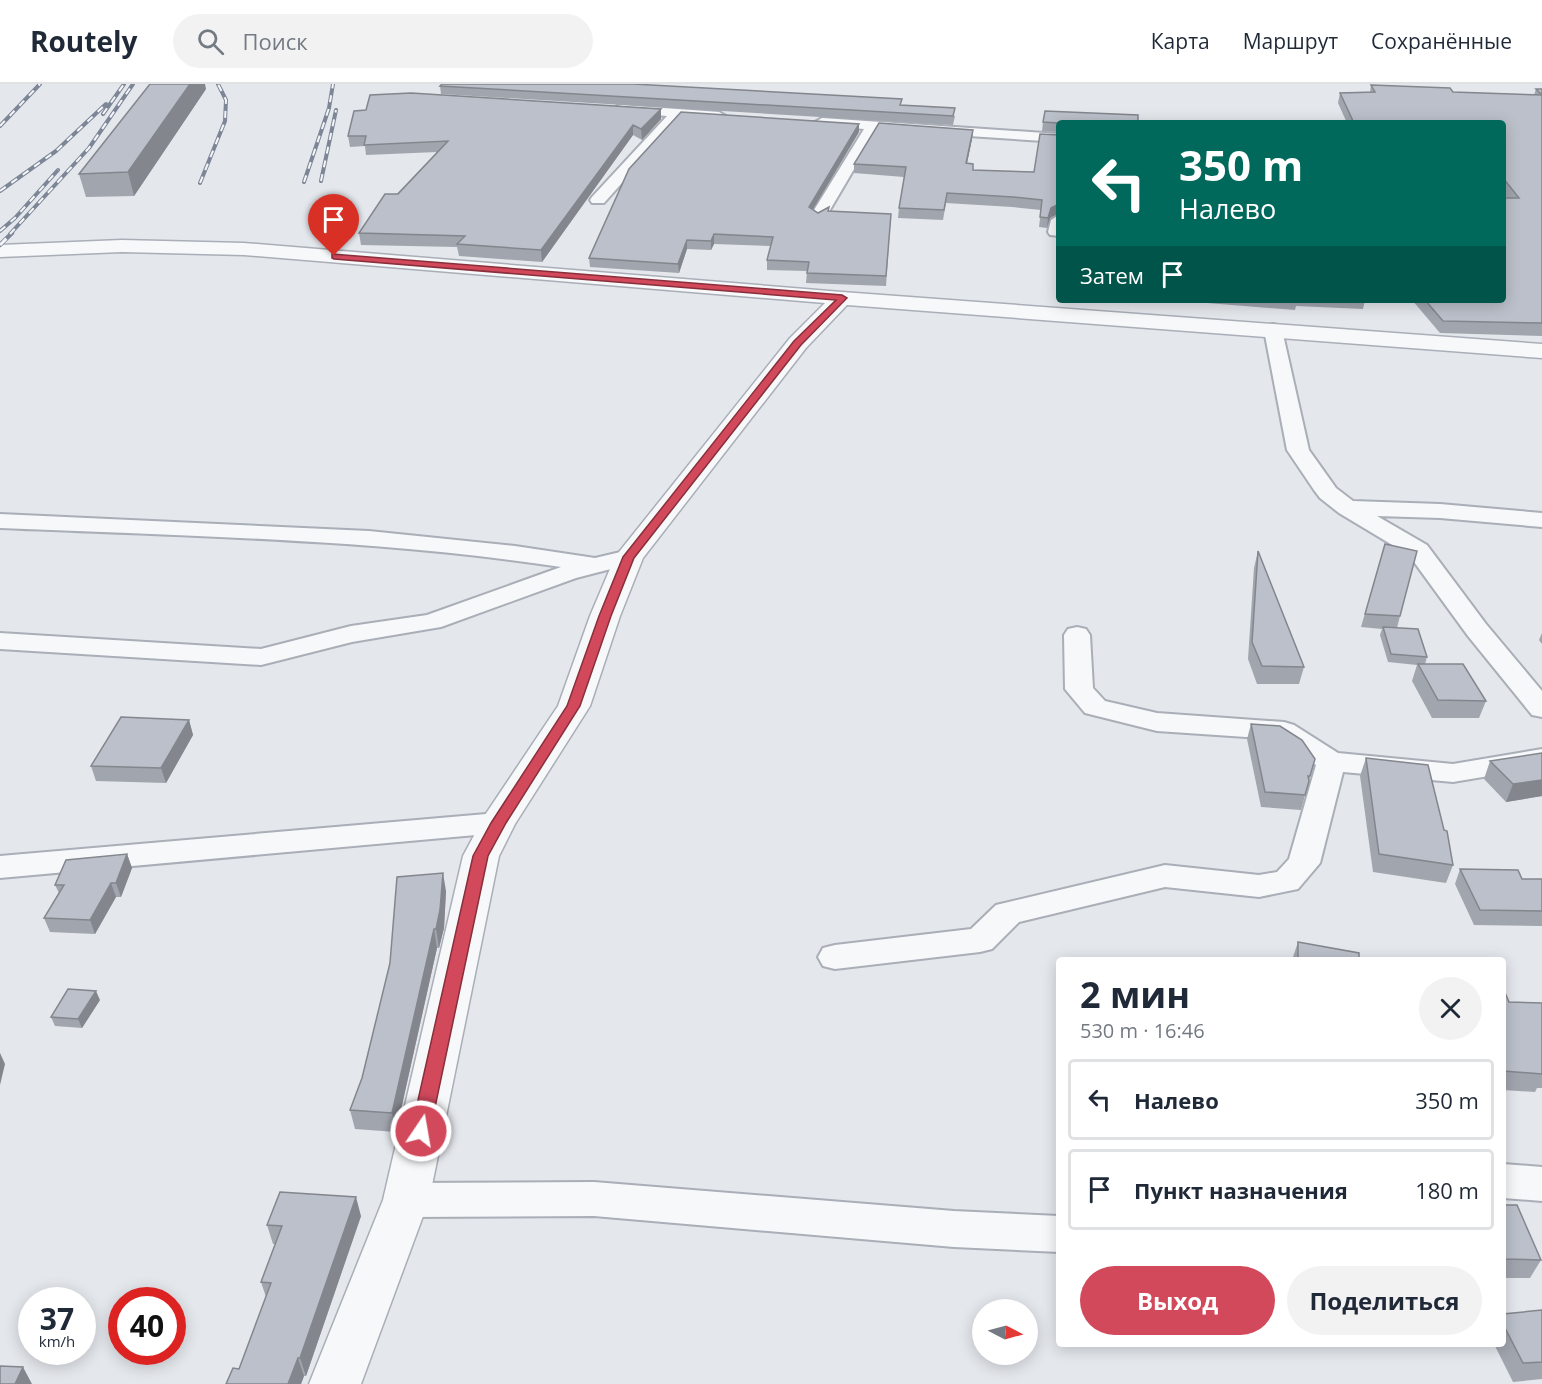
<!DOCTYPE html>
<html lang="ru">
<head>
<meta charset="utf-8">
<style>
	:root { --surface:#fff; --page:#f2f2f3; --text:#1f2937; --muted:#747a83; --line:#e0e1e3; --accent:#d1495b }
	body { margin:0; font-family:"Open Sans",sans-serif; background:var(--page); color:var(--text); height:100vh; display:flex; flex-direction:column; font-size:22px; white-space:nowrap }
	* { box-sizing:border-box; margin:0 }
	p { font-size:20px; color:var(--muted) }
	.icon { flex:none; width:33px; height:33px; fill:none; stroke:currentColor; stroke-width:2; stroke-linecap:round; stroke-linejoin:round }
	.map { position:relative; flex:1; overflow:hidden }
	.drawer { position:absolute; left:1056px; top:873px; width:450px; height:390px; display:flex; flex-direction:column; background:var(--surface); border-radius:6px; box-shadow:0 3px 15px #0003 }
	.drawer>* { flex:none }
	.top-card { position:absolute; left:1056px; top:36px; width:450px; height:183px; border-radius:6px; box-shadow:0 3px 15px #0003; background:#00695c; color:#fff; overflow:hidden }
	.needle { width:39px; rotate:96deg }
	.tools { position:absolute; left:972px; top:1215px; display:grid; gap:12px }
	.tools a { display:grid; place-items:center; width:66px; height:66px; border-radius:50%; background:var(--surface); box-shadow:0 3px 15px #0003; font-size:30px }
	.speed { position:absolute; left:18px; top:1203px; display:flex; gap:12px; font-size:30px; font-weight:700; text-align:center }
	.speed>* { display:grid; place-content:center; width:78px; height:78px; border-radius:50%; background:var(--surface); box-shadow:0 3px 15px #0003; line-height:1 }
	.speed small { font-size:15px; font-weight:400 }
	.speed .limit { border:9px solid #d22; background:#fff; color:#111 }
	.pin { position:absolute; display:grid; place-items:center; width:51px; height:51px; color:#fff; margin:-62px -26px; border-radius:50% 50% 50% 0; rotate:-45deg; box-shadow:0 0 6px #0007 }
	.pin .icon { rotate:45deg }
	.me { position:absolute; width:66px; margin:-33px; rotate:12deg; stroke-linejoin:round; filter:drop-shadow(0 0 4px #0008) }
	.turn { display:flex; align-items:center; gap:21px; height:126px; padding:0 24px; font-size:27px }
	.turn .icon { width:78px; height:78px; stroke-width:2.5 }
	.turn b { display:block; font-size:42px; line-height:51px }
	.then { display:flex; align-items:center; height:57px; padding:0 24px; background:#0003; gap:12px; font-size:22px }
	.round { display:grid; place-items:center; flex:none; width:63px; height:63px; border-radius:32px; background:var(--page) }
	.overview { display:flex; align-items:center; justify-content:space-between; height:102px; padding:0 24px }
	h1 { font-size:36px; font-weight:700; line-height:45px }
	.action { display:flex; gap:12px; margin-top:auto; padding:12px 24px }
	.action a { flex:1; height:69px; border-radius:36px; background:var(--accent); color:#fff; font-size:24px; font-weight:700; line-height:69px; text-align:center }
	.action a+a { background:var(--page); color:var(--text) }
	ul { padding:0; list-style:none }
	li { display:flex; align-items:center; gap:18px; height:81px; margin:0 12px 9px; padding:0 12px; border:3px solid var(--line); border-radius:6px }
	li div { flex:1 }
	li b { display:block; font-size:22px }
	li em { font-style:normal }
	header { display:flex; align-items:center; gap:36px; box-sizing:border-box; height:84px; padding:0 30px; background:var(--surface); border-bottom:2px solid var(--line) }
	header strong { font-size:28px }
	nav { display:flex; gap:33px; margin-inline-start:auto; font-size:21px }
	.search { width:420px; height:54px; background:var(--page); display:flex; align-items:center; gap:15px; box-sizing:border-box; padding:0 21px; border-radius:33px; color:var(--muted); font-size:22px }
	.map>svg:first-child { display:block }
</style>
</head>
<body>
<header>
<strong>Routely</strong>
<div class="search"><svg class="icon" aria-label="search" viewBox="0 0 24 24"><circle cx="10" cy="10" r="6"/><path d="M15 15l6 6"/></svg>Поиск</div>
<nav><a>Карта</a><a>Маршрут</a><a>Сохранённые</a></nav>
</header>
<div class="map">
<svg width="1542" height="1300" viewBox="0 0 1542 1300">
	<rect width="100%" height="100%" fill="#e4e7ec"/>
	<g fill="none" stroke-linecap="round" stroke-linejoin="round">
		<g stroke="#a9aeb7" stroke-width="4">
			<path id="minor" d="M622,21L719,28L726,32L719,36L681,33L604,119H592L590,116L592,113L667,32L617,28L615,25L617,22Z
				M822,34L1059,50V58L877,46L827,131L819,136L811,131L864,45L817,41L815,38Z
				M1059,131V152L1050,151L1048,148L1051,136Z
				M1273,240L1280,242L1282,246L1309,366L1336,404L1353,417L1440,420L1542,429V443L1440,434L1377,432L1427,461L1486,540L1542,607V633L1532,631L1468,552L1409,471L1339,429L1320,414L1314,406L1287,366L1264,246L1266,242Z
				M0,430L369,447L515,462L595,474L629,466L638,468L641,473L638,478L576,494L441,543L352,558L261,581L0,565V549L261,565L351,542L427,531L561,483C375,455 187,452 0,444Z
				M1077,543L1086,545L1090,551L1093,604L1105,617L1157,629L1284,638L1294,641L1338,669L1453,680L1542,665V683L1453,698L1343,688L1320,779L1298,805L1259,813L1165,803L1019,838L992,865L980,868L835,885L823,882L818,873L823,864L835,861L971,845L996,821L1165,781L1259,791L1277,788L1289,775L1316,681L1277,655L1157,647L1085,629L1065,605L1064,551L1068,545Z
				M498,729L509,732L513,739L509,746L498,749L0,794V772Z
				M1503,1080L1542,1083V1117L1503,1114Z
				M594,1098L954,1127L1059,1132V1168L954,1163L594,1132L406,1133L392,1128L386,1116L392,1104L406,1099Z"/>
		</g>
		<g stroke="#a9aeb7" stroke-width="3">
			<path id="tertiary" d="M122,156L244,159L842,208L1542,260V274L847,221L806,264L643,474L620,532L590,622L515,740L499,772L429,1116L361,1300H309L383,1116L463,772L485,731L558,622L590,532L615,473L790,254L825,219L244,171L122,168L0,173V161Z"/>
		</g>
		<use href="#minor" fill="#f7f8fa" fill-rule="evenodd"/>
		<use href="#tertiary" fill="#f7f8fa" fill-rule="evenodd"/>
		<g stroke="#7d8696" stroke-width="4">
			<path id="rail-far1" d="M103,30L124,0
				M0,42L40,0
				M321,97L336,26
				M304,98L329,24L333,0
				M200,99L225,37L226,16L218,0
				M0,107L56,67L106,20
				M0,147L15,134L58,86
				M10,150L89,64L133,0"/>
		</g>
		<g stroke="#7d8696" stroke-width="4.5">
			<path id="rail" d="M0,161L12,149"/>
		</g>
		<use href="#rail-far1" stroke="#f4f6f9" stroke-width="2" stroke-dasharray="7" stroke-linecap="butt"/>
		<use href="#rail" stroke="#f4f6f9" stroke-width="3" stroke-dasharray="9" stroke-linecap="butt"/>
	</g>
	<path fill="#a1a5ae" d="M1371,1L1453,8L1534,11L1536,5H1542V252L1440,249L1412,216H1503L1507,114L1503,108V39H1347L1338,19L1340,9L1370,8Z
		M440,2L902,21L955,32L953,41L441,10Z
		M206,5L134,112L86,113L79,90Z
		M661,25V35L642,56L633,51L542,178L459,172L457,163L361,161L359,149L437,68L366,71L365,62L350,63L348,52L366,26Z
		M1043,38L1059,39V48L1042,47Z
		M859,40V48L813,125L818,129L829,123V128L891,130L886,202L806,199L807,187L767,186V176L771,162L714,160L711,166L687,165L679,189L590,183L589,174Z
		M973,46L972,55L967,79L973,86L1034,88L1059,51V129L1050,134L1047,144L1039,143L1041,126L1012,123L946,119L943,136L898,134L899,124L904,93L854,89V80Z
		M1195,216H1365L1363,225L1296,222L1295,226L1195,218Z
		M1385,460L1400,532L1397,544L1427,573L1425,580L1486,617L1479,634H1432L1412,597L1417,581L1388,578L1380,551L1382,545L1361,543Z
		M1258,467L1304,583L1299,600H1257L1248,575L1254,484Z
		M1542,549V560L1539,556Z
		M189,636L193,651L166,699L96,697L91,682Z
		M1251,640L1315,675L1301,726L1261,723L1247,655Z
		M1542,669V712L1506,718L1484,695L1490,677Z
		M1366,674L1453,781L1446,799L1373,788L1360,692Z
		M127,770L132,784L121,813H116L95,850L50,848L44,834L59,809L55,801Z
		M1460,785L1522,795H1542V842L1474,841L1455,800Z
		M446,807L444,844L439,864H437L396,1048L355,1045L350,1026Z
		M1298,858L1359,876H1292Z
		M1503,904L1509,918L1542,919V1004H1537L1535,1008L1503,1006Z
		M100,916L82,944L55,942L51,933Z
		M1503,1121L1541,1176L1530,1194H1503Z
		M361,1132L306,1292H304L301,1300H226L239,1285L266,1213L261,1198L275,1160H273L267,1141Z
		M1542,1226V1295L1513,1298L1494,1260H1503V1230Z"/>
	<path fill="#83868d" d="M190,0H205L206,5L134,112L128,88Z
		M661,25V35L642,56L641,45Z
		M859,40V48L809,132V123Z
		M633,41V51L542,178L541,166Z
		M973,46L972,55L965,89L966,79Z
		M1059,120V129L1050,134L1047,144L1048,134L1051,124Z
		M714,150V160L711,166V157Z
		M687,156V165L679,189L678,180Z
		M189,636L193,651L166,699L161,684Z
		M1542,696V712L1506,718L1513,700Z
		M127,770L132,784L121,813L116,799Z
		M443,789L446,807L444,844L439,864L436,845Z
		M111,799L116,813L95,850L90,836Z
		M434,845L437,864L396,1048L392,1029Z
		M96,907L100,916L82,944L78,935Z
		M0,969L5,980L0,1001Z
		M356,1113L361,1132L306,1292L300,1274Z
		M298,1274L304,1292L301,1300H288Z
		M23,1283L32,1300H15Z"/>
	<path fill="#bbc0ca" stroke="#83868d" stroke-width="1.5" d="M150,0H190L128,88L79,90Z
		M442,0H633L902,15L900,21L955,24L953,32L440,2Z
		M1371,1L1450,4L1453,8L1542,11V239L1443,237L1425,216H1503V114H1519L1503,94V39H1354L1340,9L1375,8Z
		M1536,5H1542V11Z
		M411,9L661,25L641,45L633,41L541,166L457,160L465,152L359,149L385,110H398L448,57L364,61L366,52H348L354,27L366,26L370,11Z
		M1045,27L1138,31V39H1059L1043,38Z
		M681,28L859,40L809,123L818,129L829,123L828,127L891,130L886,192L807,189L809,178L767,176L773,153L714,150L711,157L687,156L678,180L589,174L629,85Z
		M879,39L973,46L966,79L973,80V86L1034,88L1040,50L1059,51V120L1051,124L1048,134L1040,133L1042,116L1013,113L947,109L944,126L899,124L906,83L854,80Z
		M1385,460L1417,467L1400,532L1365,530Z
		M1258,467L1304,583L1262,582L1252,558Z
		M1383,543L1418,545L1427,573L1391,570Z
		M1418,580H1463L1486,617L1438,616Z
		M121,633L189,636L161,684L91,682Z
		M1251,640L1280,642L1302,656L1315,675L1310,692H1308L1309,697L1305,711L1265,708Z
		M1542,669V696L1513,700L1490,677Z
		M1366,674L1428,681L1444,746L1447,747L1453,781L1379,770Z
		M127,770L116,799H111L90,836L44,834L64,801H55L66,776Z
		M1460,785L1518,786L1522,795H1542V827L1480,826Z
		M443,789L440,826L436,845H434L392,1029L350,1026L362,994L390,879L397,793Z
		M1298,858L1359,869V876H1298Z
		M1503,904L1509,918L1542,919V990L1503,987Z
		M68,905L96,907L78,935L51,933Z
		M280,1108L356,1113L300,1274H298L288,1300H226L233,1284L239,1285L271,1199L261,1198L282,1142L267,1141Z
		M1503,1121H1517L1541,1176L1503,1175Z
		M1542,1226V1278L1523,1279L1503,1240V1230Z
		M0,1282L23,1283L15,1300H0Z"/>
	<path fill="#d1495b" stroke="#882f3b" stroke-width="1.5" d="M332,170L842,211L847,214L801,261L634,474L611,532L580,622L506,739L488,772L430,1047L427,1052L421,1054L414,1052L411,1047L473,772L491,739L567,622L599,532L623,473L794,257L836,216L334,175L332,174Z"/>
</svg>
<div class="tools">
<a><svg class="needle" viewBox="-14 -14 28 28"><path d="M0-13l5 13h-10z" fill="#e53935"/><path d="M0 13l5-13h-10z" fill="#747a83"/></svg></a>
</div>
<div class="speed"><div>37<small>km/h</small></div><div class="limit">40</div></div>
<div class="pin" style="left:334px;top:172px;background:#d93025"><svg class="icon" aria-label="arrive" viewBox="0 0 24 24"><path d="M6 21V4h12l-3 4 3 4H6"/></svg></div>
<svg class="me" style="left:421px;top:1047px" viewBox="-20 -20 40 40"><circle r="17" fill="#d1495b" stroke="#fff" stroke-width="3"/><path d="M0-11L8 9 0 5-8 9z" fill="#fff"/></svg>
<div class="top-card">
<div class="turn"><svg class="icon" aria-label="left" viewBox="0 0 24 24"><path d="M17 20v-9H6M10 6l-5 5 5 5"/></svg><div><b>350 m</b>Налево</div></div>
<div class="then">Затем<svg class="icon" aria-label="arrive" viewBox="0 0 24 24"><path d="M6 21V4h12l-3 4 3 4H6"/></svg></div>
</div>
<section class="drawer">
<div class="overview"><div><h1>2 мин</h1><p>530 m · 16:46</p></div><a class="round"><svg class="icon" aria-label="close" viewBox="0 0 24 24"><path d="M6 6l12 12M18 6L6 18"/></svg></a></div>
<ul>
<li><svg class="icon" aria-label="left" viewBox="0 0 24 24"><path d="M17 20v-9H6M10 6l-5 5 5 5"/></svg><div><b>Налево</b></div><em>350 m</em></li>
<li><svg class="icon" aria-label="arrive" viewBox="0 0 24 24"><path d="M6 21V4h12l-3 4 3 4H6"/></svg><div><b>Пункт назначения</b></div><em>180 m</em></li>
</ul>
<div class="action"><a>Выход</a><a>Поделиться</a></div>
</section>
</div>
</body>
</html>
